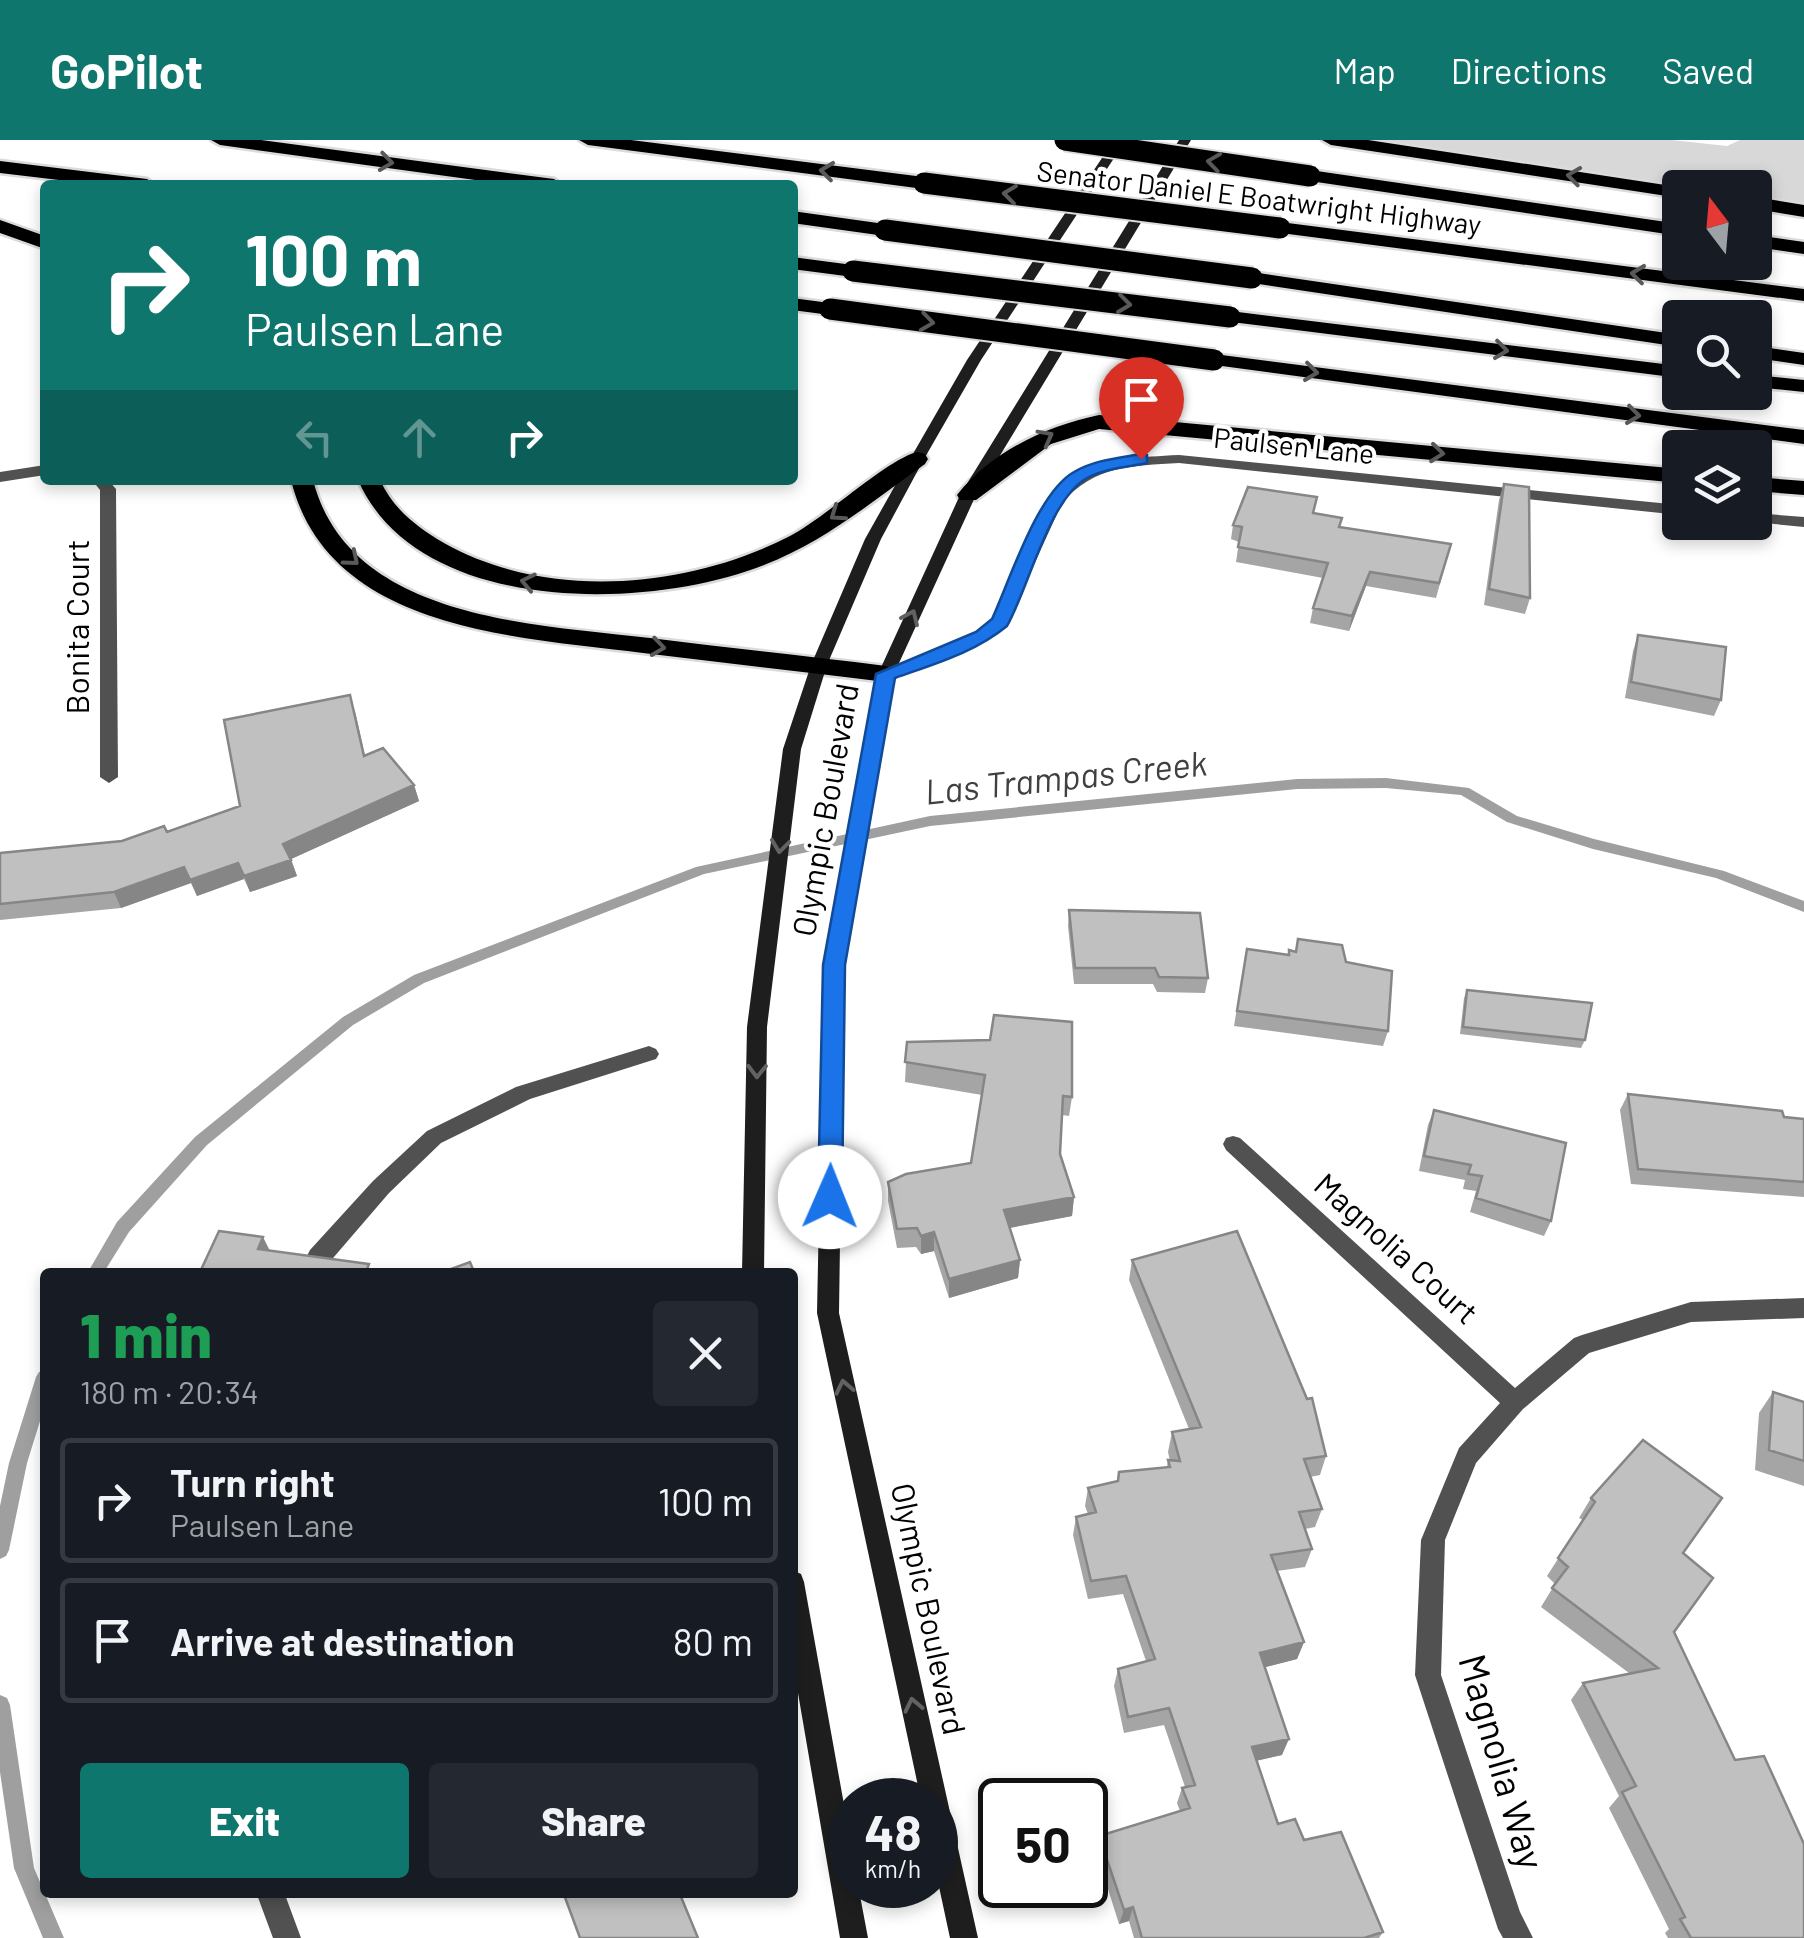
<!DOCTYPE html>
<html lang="en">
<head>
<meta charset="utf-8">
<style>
	:root { --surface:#171b24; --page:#242831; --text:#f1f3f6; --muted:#9ea1a6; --line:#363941; --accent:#0f766e }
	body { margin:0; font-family:Barlow,sans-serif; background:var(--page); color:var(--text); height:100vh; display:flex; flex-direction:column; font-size:38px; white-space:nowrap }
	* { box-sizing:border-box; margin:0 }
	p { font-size:32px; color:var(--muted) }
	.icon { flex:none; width:55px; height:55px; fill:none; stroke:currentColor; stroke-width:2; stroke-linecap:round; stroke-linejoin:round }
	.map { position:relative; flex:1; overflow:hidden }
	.panel { position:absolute; left:40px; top:1128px; width:758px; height:630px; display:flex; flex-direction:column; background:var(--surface); border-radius:10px; box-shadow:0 5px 15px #0003 }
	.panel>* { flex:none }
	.hud { position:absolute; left:40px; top:40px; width:758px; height:305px; border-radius:10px; box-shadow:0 5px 15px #0003; background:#0f766e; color:#fff; overflow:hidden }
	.needle { width:65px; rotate:344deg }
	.controls { position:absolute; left:1662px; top:30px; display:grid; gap:20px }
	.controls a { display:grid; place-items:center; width:110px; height:110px; border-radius:10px; background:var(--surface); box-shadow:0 5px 15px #0003; font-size:50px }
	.speed { position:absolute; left:828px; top:1638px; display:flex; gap:20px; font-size:50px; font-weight:700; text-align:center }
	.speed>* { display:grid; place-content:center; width:130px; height:130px; border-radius:50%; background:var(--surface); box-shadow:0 5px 15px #0003; line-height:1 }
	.speed small { font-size:25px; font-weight:400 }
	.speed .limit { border:5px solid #111; border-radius:15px; background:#fff; color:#111 }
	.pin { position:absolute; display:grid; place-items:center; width:85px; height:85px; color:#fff; margin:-102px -42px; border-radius:50% 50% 50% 0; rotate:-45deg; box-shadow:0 0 10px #0007 }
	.pin .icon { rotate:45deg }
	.me { position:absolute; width:110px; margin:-55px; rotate:1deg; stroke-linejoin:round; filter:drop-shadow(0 0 8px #0008) }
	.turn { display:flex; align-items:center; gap:35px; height:210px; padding:0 40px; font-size:45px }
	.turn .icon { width:130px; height:130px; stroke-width:2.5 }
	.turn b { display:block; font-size:70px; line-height:85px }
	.lanes { display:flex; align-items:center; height:95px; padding:0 40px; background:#0003; justify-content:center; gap:50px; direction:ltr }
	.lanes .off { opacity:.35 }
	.round { display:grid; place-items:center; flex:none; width:105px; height:105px; border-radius:10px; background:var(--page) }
	.overview { display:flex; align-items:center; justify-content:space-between; height:170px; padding:0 40px }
	h1 { font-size:60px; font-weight:800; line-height:75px; color:#1e9e55 }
	.primary-button { display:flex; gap:20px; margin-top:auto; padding:20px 40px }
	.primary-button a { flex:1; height:115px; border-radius:10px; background:var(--accent); color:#fff; font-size:40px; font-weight:800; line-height:115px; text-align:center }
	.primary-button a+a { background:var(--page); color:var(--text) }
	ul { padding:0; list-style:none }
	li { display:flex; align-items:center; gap:30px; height:125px; margin:0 20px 15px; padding:0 20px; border:5px solid var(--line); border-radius:10px }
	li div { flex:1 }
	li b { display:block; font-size:38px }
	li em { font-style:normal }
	header { display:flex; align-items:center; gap:60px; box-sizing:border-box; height:140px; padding:0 50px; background:var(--accent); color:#fff }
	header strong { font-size:48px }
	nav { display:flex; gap:55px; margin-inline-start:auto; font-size:35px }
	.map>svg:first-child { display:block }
</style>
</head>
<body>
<header>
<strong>GoPilot</strong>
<nav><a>Map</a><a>Directions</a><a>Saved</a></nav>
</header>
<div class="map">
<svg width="1804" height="1798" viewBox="0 0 1804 1798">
	<rect width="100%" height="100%" fill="#fff"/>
	<path fill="#d8d8d8" d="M1331,0H1672L1727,6L1740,0H1804V71L1755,63V48H1680Z"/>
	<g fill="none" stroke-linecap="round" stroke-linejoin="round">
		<path fill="#9f9f9f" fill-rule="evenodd" d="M1386,638L1469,648L1517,676L1594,699L1724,731L1804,761V772L1716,738L1593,709L1507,682L1461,655L1386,648L1297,649L930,686L704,734L424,843L353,885L207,1005L129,1092L104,1132H88L117,1082L195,997L343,877L414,835L696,727L930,676L1297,639Z
			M45,1229V1265L27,1323L9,1410L6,1416L0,1419V1366L9,1323L36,1237L39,1232Z
			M0,1555L7,1558L10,1565L34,1728L64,1798H43L14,1728L0,1632Z"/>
		<g stroke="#dbdbdb" stroke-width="5">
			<path id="motorway" d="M211,0H261L554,39L563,45H512L220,5Z
				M579,0H631L924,37L933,43L924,49L588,5Z
				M1322,0H1368L1685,48H1680V58L1331,5Z
				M0,21L147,39L156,45H101L0,33Z
				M1310,30L1680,84V96L1303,40L1301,36Z
				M1755,57L1804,65V77L1755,69Z
				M792,71L885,84L895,90L885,96L792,83Z
				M0,80L45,96V109L0,93Z
				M1280,82L1804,149V161L1273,92L1270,88Z
				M1755,95L1804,102V114L1755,107Z
				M792,117L853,125L863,131L853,137L792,129Z
				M1252,132L1680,195V207L1245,142L1242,138Z
				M792,158L830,163L840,169L830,175L792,170Z
				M1230,171L1680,226V238L1223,181L1220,177L1223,173Z
				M1755,206L1804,213V225L1755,218Z
				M1214,214L1804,290V304L1207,224L1203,220L1207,216Z
				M1755,235L1804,240V252L1755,247Z
				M1099,275L1680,329V343L1099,289L1051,304L976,360H960L957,355C991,312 1046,286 1099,275Z
				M917,312L925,314L928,319L925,324C873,361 824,402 764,425C648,471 418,476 358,340H380C394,370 417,387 444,403C547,461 687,449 790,396C825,378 886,320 917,312Z
				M1755,337L1804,341V355L1755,351Z
				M291,340H313C349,480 534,484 650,498C729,508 807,516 886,526L899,534L886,542C805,532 724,523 643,513C518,497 328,491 291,340Z"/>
		</g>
		<path fill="#515151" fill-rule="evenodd" d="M1179,315L1680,365V375L1179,323C1131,326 1095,325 1062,363L1006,486L951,517L892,538H880V530C915,518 965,508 992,480C1005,467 1012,442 1019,425C1059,327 1074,320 1179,315Z
			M45,325V335L0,342V332Z
			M92,340H108L116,349L118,637L109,643L100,637V350Z
			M1755,373L1804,377V387L1754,382Z
			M649,906L656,909L659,914L656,919L530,959L441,1003L389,1053L321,1132H299L310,1110L373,1041L427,991L516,947Z
			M1233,996L1240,998L1515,1248L1574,1198L1582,1195L1691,1162L1804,1158V1178L1691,1182L1589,1213L1523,1269L1476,1323L1445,1400L1441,1535L1520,1772L1533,1798H1503L1498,1789L1415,1535L1421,1400L1459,1308L1500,1263L1226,1010L1223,1004L1226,998Z
			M256,1752H284L301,1798H273Z"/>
		<path fill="#1e1e1e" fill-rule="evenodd" d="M1114,0H1126L981,220L924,319L881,399L827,525L801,609L767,887L764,1132H742L747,887L783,609L811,525L865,399L910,319L967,220Z
			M1179,0H1191L976,355L894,534L844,825L839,1173L978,1798H950L935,1728V1660H921L817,1173L824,825L878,534L960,355Z
			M792,1430L801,1434L804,1442L850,1698V1745H858L868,1798H840L792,1518Z"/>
		<use href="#motorway" fill="#000" fill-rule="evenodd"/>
		<g stroke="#dbdbdb" stroke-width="25" stroke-linecap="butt">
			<path id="motorway-bridge" d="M1065,0L1310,36
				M924,43L1280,88
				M885,90L1252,138
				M853,131L1230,177
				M830,169L1214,220"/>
		</g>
		<use href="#motorway-bridge" stroke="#000" stroke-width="21"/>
	</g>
	<path fill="#a5a5a5" d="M1504,344L1530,458L1525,474L1484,465L1499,360Z
		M1314,373L1340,387L1451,404L1436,458L1366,446L1349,491L1310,483L1313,468L1323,438L1236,422L1239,402L1231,399L1233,385Z
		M1638,495L1721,560L1714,576L1625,558L1633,511Z
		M355,571L365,616L414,645L419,661L291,719L297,736L250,752L244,739L197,756L191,743L121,768L0,780V713L122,701L167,692L240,666Z
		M1069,770L1208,838L1205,853L1157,852L1153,844H1074L1068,786Z
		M1298,799L1346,822L1388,891L1383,906L1234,886L1244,825L1288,814L1289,810L1295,811Z
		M1467,850L1585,900L1581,908L1460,894L1464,858Z
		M907,902L1072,957L1069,976L1062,975L1060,1014L1074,1057L1072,1076L1010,1088L1020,1120L1018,1138L949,1158L934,1111L921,1114L916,1107L897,1108L888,1061V1042L971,1023L982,955L905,942Z
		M1628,954L1804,979V1057L1631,1044L1620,970Z
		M1434,970L1551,1081L1544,1096L1470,1072L1476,1051L1463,1049L1465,1040L1419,1031L1428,985Z
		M1132,1120L1326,1316L1320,1335L1310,1337L1322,1369L1315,1387L1305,1389L1312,1409L1305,1427L1277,1431L1304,1502L1297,1519L1265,1527L1282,1615L1256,1621L1278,1684L1304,1700L1383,1792L1379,1798H1134L1129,1781L1119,1784L1096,1711L1099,1696L1180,1671L1177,1663L1182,1648L1185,1647L1164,1585L1124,1593L1114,1546L1118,1529L1146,1521L1123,1454L1088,1459L1073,1395L1076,1377L1088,1374L1085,1366L1088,1348L1117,1341L1119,1332L1167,1327L1168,1320L1170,1321L1168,1312L1172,1292L1189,1289L1129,1140Z
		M1773,1252L1804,1262V1346L1755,1330L1759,1273Z
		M1591,1358L1683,1413L1674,1492L1804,1798H1668L1665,1793L1669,1789L1609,1668L1619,1656L1571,1560L1583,1543L1629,1533L1541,1467L1555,1444L1547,1436L1583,1380L1579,1378Z"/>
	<path fill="#868686" d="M1370,432L1366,446L1349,491L1352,476Z
		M414,645L419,661L289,720L283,704Z
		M291,720L297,736L250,752L244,736Z
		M238,723L244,739L197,756L190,740Z
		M184,727L191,743L121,768L114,752Z
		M1074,1057L1072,1076L1003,1089L1004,1070Z
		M934,1092V1111L921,1114V1096Z
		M263,1097L273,1117L258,1109Z
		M1020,1120L1018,1138L949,1158V1139Z
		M1304,1502L1297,1519L1254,1530L1260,1513Z
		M1289,1599L1282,1615L1245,1623L1252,1607Z
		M1133,1767L1129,1781L1119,1784L1124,1770Z"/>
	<path fill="#c0c0c0" stroke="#868686" stroke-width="2.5" d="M1504,344L1529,347L1530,458L1489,449Z
		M1248,347L1317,357L1313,373L1342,378L1339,387L1451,404L1439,443L1370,432L1352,476L1313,468L1328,423L1238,407L1242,387L1233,385Z
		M1638,495L1726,507L1721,560L1631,542Z
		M350,555L364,616L383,608L414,645L283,704L291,720L244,736L238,723L190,740L184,727L114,752L0,764V713L122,701L164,686L167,692L240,666L224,580Z
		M1069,770L1200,773L1208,838L1159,837L1155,828H1075Z
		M1298,799L1342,805L1346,822L1392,831L1388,891L1237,871L1247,809L1289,815V810L1296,812Z
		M1467,850L1592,863L1585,900L1463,887Z
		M994,875L1072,882V957L1063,956L1060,1014L1074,1057L1004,1070L1020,1120L949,1139L934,1092L921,1096L917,1088L897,1089L888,1042L906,1034L971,1023L985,935L905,922L907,902L990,900Z
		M1628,954L1782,971L1784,977L1804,979V1042L1638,1029Z
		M1434,970L1566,1003L1551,1081L1476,1058L1482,1036L1468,1034L1471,1025L1424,1016Z
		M219,1091L263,1097L258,1109L369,1124L366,1132H200Z
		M1237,1091L1307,1259L1312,1258L1326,1316L1304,1319L1322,1369L1299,1372L1312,1409L1271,1415L1304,1502L1260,1513L1289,1599L1252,1607L1278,1684L1295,1679L1304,1700L1341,1692L1383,1792L1364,1798H1142L1133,1767L1124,1770L1099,1696L1190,1668L1182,1648L1195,1645L1169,1568L1128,1577L1118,1529L1155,1519L1126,1436L1091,1441L1076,1377L1096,1372L1088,1348L1118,1341L1119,1332L1170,1327L1168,1320L1180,1321L1172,1292L1201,1287L1132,1120Z
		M470,1122L474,1132H443Z
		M1773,1252L1804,1262V1321L1769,1310Z
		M1643,1300L1722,1358L1683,1413L1713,1438L1674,1492L1735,1620L1764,1616L1804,1704V1798H1691L1680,1779L1685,1777L1622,1652L1636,1646L1583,1543L1658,1528L1552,1448L1568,1427L1558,1418L1595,1362L1591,1358Z
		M563,1752H679L698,1798H580Z"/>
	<defs><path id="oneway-chevron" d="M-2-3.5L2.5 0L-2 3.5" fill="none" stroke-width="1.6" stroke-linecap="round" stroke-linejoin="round" transform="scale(2.5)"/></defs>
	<g stroke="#595959">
		<use href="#oneway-chevron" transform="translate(386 22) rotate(8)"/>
		<use href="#oneway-chevron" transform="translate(1214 22) rotate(-172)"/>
		<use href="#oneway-chevron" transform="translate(827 31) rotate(-173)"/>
		<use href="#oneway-chevron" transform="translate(1574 36) rotate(-172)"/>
		<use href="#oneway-chevron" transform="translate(1010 54) rotate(-173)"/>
		<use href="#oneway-chevron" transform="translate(1638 134) rotate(-173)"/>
		<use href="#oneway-chevron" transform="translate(1124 164) rotate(7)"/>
		<use href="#oneway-chevron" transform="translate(927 182) rotate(8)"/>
		<use href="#oneway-chevron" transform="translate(1501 210) rotate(7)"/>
		<use href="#oneway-chevron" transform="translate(1311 232) rotate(7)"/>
		<use href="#oneway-chevron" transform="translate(1633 275) rotate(7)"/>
		<use href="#oneway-chevron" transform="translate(1046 297) rotate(-28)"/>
		<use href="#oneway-chevron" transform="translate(1437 313) rotate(6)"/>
		<use href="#oneway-chevron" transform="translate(837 374) rotate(145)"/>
		<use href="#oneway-chevron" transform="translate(352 419) rotate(40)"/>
		<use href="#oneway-chevron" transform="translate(528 442) rotate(-168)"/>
		<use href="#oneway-chevron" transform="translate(658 507) rotate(8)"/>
	</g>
	<g stroke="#626262">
		<use href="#oneway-chevron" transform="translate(911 477) rotate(-66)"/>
		<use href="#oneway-chevron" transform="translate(780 706) rotate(97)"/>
		<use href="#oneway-chevron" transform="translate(757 931) rotate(91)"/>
		<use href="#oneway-chevron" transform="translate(844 1247) rotate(-102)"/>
		<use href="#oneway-chevron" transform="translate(913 1565) rotate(-102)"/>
	</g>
	<path fill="#1a73e8" stroke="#114b97" stroke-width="2.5" d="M1141,314L1147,315V323C1127,327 1106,328 1087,338C1049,359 1029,447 1007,486C974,513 934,524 895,538L845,825L842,1057L838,1064H821L818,1057L823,825L876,534L976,492L992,479C1010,440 1037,353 1074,332C1094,320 1118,318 1141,314Z"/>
	<g text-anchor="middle" stroke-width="8" stroke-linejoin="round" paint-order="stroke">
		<g font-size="28" fill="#000" stroke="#fff">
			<text transform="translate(1259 58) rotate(7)" y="10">Senator Daniel E Boatwright Highway</text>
			<text transform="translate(1294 306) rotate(6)" y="10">Paulsen Lane</text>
		</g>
		<g font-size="32" fill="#000" stroke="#fff">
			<text transform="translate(78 487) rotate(-90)" y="11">Bonita Court</text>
			<text transform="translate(826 670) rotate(-80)" y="11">Olympic Boulevard</text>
			<text transform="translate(1396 1109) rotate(42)" y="11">Magnolia Court</text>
			<text transform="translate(928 1469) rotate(78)" y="11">Olympic Boulevard</text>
		</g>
		<g font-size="35" font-style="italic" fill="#404040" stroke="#fff">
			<text transform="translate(1066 638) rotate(-6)" y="12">Las Trampas Creek</text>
		</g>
		<g font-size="38" fill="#000" stroke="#fff">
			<text transform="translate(1501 1622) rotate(74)" y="13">Magnolia Way</text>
		</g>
	</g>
</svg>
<div class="controls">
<a><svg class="needle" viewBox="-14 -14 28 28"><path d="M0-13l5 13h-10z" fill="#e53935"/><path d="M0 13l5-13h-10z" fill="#9ea1a6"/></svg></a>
<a><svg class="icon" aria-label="search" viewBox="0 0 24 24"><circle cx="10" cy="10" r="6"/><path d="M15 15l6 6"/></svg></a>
<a><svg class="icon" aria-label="layers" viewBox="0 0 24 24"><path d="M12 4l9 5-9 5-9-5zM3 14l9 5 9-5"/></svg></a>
</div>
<div class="speed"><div>48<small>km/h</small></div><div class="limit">50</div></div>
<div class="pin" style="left:1141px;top:319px;background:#d93025"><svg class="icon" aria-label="arrive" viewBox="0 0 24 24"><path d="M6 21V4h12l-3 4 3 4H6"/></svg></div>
<svg class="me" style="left:830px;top:1057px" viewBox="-20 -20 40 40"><circle r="19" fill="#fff"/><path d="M0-13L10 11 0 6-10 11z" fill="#1a73e8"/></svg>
<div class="hud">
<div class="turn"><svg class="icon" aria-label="right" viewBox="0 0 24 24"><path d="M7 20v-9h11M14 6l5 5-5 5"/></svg><div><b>100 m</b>Paulsen Lane</div></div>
<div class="lanes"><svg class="icon off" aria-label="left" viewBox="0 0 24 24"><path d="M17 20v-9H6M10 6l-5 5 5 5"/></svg><svg class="icon off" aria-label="ahead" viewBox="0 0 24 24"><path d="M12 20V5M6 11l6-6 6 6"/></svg><svg class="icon" aria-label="right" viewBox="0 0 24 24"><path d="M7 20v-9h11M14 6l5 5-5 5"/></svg></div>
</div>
<section class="panel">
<div class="overview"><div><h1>1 min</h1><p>180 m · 20:34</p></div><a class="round"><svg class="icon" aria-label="close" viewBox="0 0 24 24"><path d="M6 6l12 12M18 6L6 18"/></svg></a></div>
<ul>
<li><svg class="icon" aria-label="right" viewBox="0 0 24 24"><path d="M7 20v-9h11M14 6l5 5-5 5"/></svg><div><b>Turn right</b><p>Paulsen Lane</p></div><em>100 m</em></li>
<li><svg class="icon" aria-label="arrive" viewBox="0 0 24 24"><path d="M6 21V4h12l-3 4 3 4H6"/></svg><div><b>Arrive at destination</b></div><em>80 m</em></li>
</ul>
<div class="primary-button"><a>Exit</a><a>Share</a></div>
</section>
</div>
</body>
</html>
